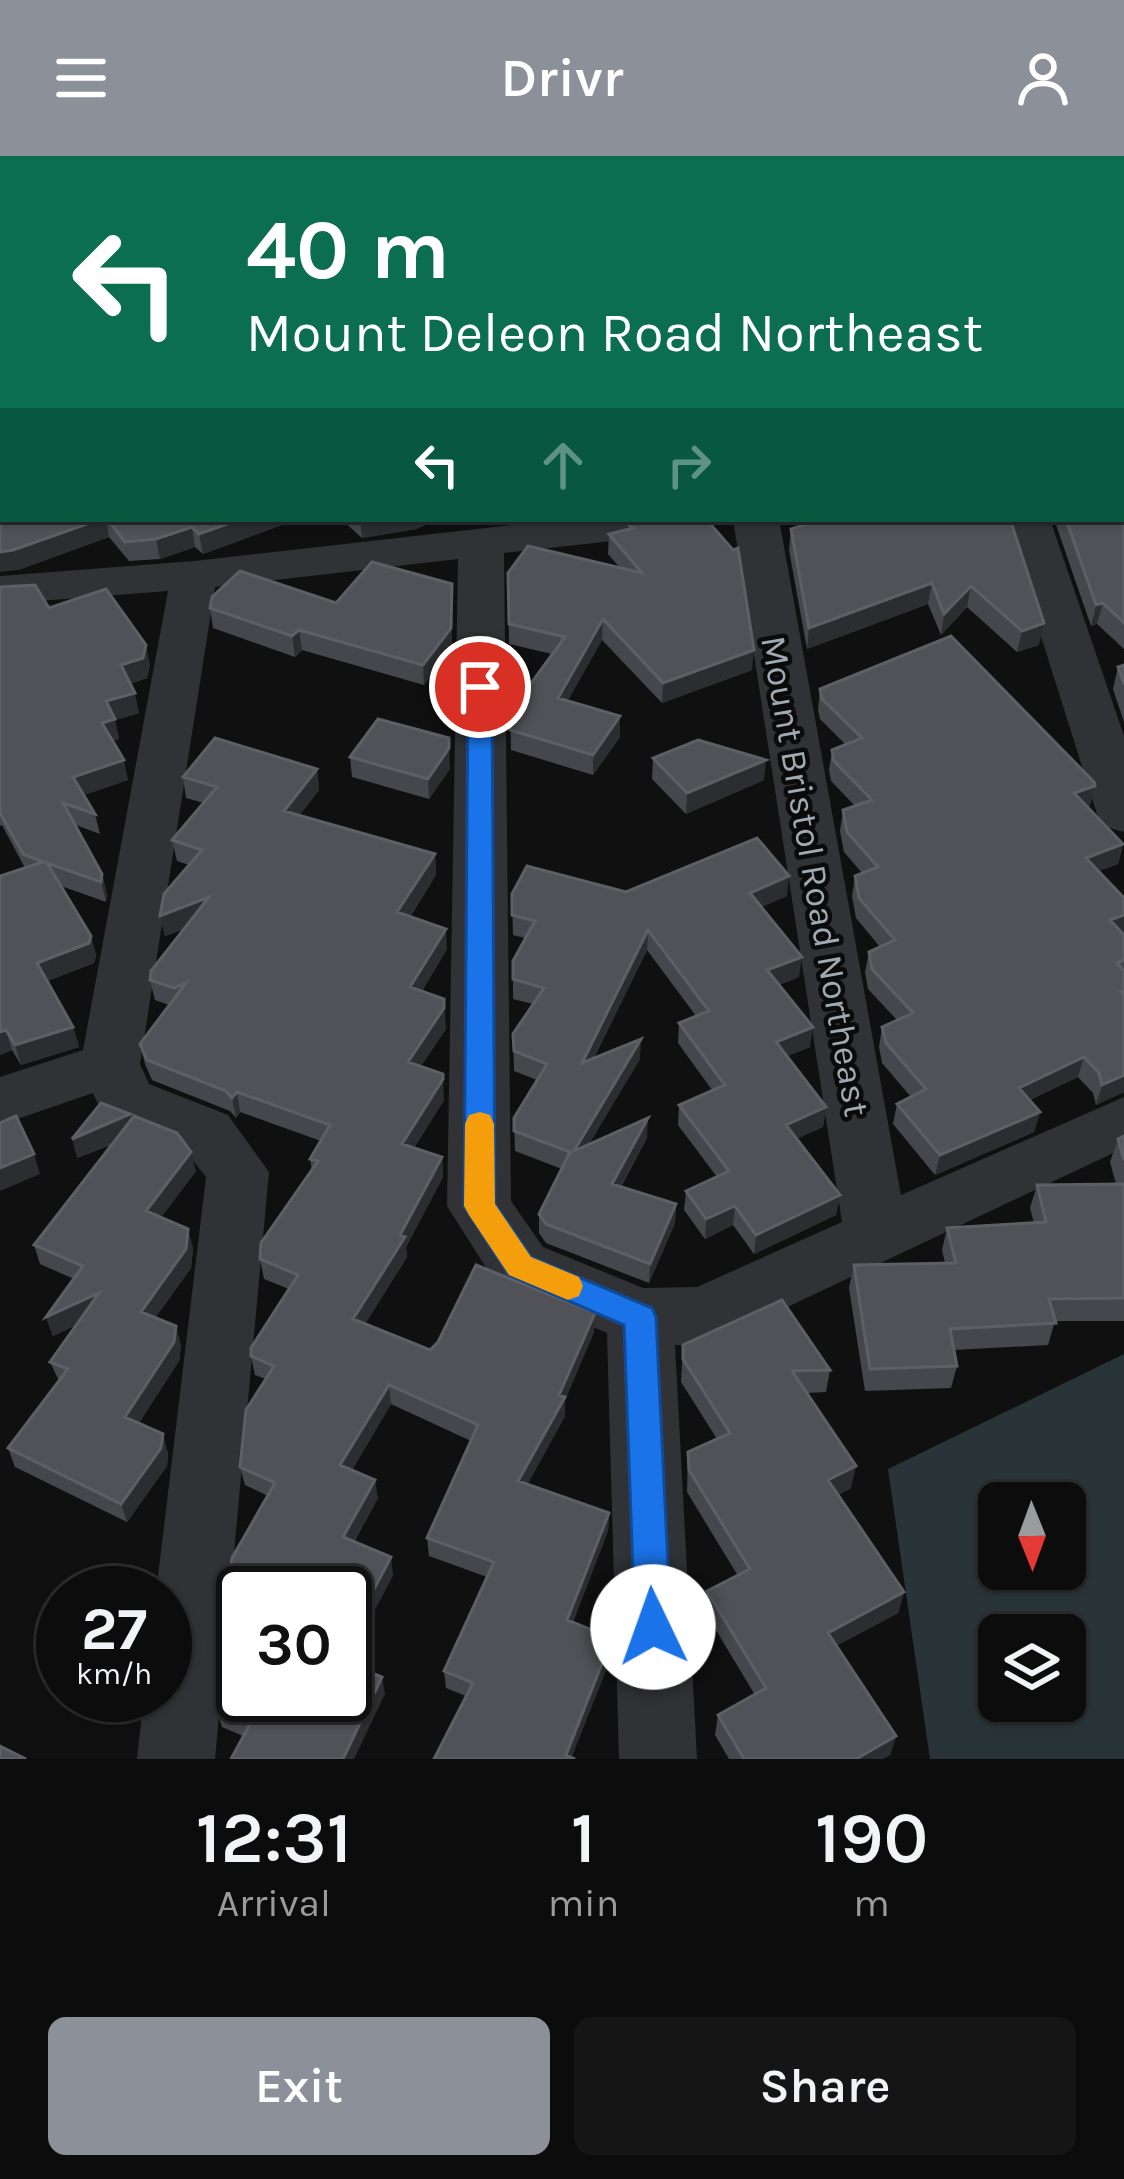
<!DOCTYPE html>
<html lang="en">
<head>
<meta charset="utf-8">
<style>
	:root { --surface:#0c0c0d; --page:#151516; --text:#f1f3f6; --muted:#9a9b9d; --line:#2c2c2e; --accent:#8c9099 }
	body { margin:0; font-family:Karla,sans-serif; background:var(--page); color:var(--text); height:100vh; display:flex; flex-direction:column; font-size:45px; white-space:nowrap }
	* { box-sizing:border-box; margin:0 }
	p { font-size:39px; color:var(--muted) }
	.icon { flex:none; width:66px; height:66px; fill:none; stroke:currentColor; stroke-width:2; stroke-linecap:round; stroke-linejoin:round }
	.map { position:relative; height:1603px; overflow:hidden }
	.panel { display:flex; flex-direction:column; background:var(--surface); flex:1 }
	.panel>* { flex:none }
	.banner { position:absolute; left:0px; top:0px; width:1125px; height:366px; box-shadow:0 3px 9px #0004,0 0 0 3px var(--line); background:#0b6e4f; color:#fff; overflow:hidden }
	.needle { width:78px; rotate:179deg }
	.tools { position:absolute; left:978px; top:1326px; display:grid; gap:24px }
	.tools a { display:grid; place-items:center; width:108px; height:108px; border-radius:18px; background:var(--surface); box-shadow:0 3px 9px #0004,0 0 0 3px var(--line); font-size:60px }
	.speed { position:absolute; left:36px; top:1410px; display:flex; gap:24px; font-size:60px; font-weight:700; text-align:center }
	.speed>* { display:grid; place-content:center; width:156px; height:156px; border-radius:50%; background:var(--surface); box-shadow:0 3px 9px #0004,0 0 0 3px var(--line); line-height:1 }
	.speed small { font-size:30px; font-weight:400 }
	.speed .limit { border:6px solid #111; border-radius:18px; background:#fff; color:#111 }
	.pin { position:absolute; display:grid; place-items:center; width:102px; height:102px; color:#fff; margin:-51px; border:6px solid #fff; border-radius:50%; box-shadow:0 3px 12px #0007 }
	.me { position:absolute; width:132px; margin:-66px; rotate:357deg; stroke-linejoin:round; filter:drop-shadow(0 0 9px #0008) }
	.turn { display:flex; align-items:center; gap:42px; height:252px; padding:0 48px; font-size:54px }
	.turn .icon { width:156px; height:156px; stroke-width:2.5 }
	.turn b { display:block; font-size:84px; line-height:102px }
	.lanes { display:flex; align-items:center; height:114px; padding:0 48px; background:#0003; justify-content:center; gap:60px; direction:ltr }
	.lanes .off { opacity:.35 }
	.eta { display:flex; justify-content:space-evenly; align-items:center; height:204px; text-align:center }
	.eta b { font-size:72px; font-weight:600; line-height:84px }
	.action { display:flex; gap:24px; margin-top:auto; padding:24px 48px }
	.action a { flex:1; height:138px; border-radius:18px; background:var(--accent); color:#fff; font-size:48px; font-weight:600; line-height:138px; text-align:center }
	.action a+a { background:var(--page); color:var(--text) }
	header { display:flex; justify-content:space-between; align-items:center; height:156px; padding:0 48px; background:var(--accent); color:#fff; font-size:54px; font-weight:600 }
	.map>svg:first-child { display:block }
</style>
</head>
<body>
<header><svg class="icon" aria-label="menu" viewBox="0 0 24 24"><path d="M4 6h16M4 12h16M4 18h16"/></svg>Drivr<svg class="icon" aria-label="person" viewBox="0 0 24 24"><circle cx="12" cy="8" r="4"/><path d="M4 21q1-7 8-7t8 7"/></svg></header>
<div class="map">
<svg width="1124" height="1603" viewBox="0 0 1124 1603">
	<rect width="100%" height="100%" fill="#101011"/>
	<path fill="#1c241c" d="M0,0H260L3,3L0,180Z"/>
	<path fill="#293439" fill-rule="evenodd" d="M1124,1198V1603H930L888,1313ZM1065,1347V1413H999V1347ZM1065,1479V1545H999V1479Z"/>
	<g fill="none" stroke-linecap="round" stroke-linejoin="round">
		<path stroke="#373a3d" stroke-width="6" stroke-dasharray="4.5 6" stroke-linecap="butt" d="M0,87L3,80"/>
		<path fill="#313236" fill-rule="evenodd" d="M566,363H708L701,373L685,377L504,397L511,1045L543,1091L643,1132L697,1131L842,1066L733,363H779L901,1039L1124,941V992L726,1180L702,1189H675L697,1603H619L607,1177L497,1129L447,1050L458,403L215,431L140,908L149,928L228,959L269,1016L215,1603H137L144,1539H165V1437H156L206,1021L184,993L104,961L93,937L0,969V921L83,894L168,435L0,448V420L194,405Z
			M1004,363H1050L1124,580V676L1105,671L1097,658Z"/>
	</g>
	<path fill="#46474c" d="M1124,299V493L1097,468L1091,470L1054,363H1122Z
		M0,347L298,363L203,398L195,391L160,403L129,405L109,381L18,414Z
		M341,363H439L416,373L362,382Z
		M1010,363L1039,489L1017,496L967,451L941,479L928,448L807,493L789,394L791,373Z
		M628,368L752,514L662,547L602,484L568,544L620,560V581L593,619L511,594L510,556L552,498L509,488L508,417L620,412L608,398L609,378L628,373Z
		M452,428V492L424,529L302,494L295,501L213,472L210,452L336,447Z
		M0,431L49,452L150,509L147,522L130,528L139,557L115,564L119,583L113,585L128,624L84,639L95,658L100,678L76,669L102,718L107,739L106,746L61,730L91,780L96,800L94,807L47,825L73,871L79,891L21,909L12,894L0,899L25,712L2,669L0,670Z
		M1124,509V566L1113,533L1118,511Z
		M820,533L1090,650L1087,651L1123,688L1118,708L1098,715L1124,742V776L1122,777L1124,779V936L1096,949L1093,937L1078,921L1030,944L1040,956L1034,976L935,1019L893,968L897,948L911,941L882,907L879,891L882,871L897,864L868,833L865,816L869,796L880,791L856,762L852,740L855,720L862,717L844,696L840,675L843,654L855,650L831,625L829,614L832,594L845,588L820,563L818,554Z
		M350,601L450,613L429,643L352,621Z
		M653,602L764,624L686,658L652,623Z
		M317,613L319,634L299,660L435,698L436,719L410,761L447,793L422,835L446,873L421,910L444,944L414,992L442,1001L443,1021L406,1091L407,1101L365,1168L430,1194L595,1157L594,1176L565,1244V1260L527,1329L609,1357L608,1375L573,1466L612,1482V1499L571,1601L466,1540L446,1532L444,1515L487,1421L429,1400L427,1382L471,1285L391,1248L352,1314L378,1342L354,1386L393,1419L347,1507L385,1538L243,1580L222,1571L217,1554L345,1437H243V1449L234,1445L229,1428L268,1340L245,1329L240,1311L266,1223L255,1219L251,1200L289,1133L264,1123L260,1103L312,1014L310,1003L321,985L240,956L236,962L230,955L152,924L145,908L140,888L169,849L155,844L150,824L184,773L165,780L160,760L189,709L177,705L172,684L204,647L186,642L183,621Z
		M626,736L787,740L761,751L799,821L779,829L810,891L787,900L826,951L823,971L796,983L840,1039L836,1059L754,1098L733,1069L705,1083L684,1054L686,1035L717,1021L678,969L679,949L712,934L678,887L679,867L696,860L647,794L594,902L640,903L589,988L647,982L621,1031L676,1048L675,1067L649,1127L546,1087L539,1077V1058L562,1013L515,995L514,962L537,924L514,915L513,878L533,848L513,843V805L525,782L513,779L512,738Z
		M130,958L131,964L196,1015L161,1061L193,1092L191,1112L155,1162L181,1189L179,1205L139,1267L168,1297L167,1310L127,1366L15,1311L8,1292L59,1225L50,1206L76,1169L53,1180L46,1161L74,1123L40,1108L34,1089L113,988L77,1002Z
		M1124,980V1165H1055L1048,1189L954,1194L957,1210L951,1232L865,1235L849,1132L854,1109L945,1107L942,1094L947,1072L1034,1067L1030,1052L1037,1029L1116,1028L1110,1006L1118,983Z
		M683,1189L830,1214L826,1236L807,1237L851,1332L838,1339L904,1436L898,1457L836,1490L896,1580L890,1599L882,1603H729L715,1579L718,1559L755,1539L705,1456L707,1435L738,1420L687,1336L688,1296L717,1283L681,1226Z"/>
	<path fill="#2c2d30" d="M101,363H106L109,381L18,414L0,416V396Z
		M241,363H298L203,398L199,378Z
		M360,363H439L416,373L362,382Z
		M192,371L195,391L160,403L156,383Z
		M932,427L928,448L807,493L809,472Z
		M452,428V492L424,529L423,509Z
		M971,430L967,451L941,479L944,458Z
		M1103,447L1097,468L1091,470L1096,449Z
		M603,463L602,484L558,562V542Z
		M1044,467L1039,489L1017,496L1022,475Z
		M299,474L302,494L295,501L292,480Z
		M146,489L150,509L147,522L125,529L121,509Z
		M754,494L752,514L662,547L663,527Z
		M135,537L139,557L115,564L119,583L107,587L102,567L106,545Z
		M620,560V581L593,619V599Z
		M449,582L450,613L429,643L428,623Z
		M124,604L128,624L78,641L73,621Z
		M766,604L764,624L686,658L687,637Z
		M317,613L319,634L287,676L284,655Z
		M1095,630L1090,650L1069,657L1074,637Z
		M1123,688L1118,708L1080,722L1086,702Z
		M435,698L436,719L399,777L397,756Z
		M102,718L107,739L106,746L101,726Z
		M789,720L787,740L748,757L750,737Z
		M209,741L213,762L165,780L160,760Z
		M1124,759V776L1104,784L1110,764Z
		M446,773L447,793L412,852L410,831Z
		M648,774L647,794L582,927V907Z
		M91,780L96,800L94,807L43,827L37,807Z
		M802,801L799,821L765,835L767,814Z
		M444,843L446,873L410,926L408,906Z
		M73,871L79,891L21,909L15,889Z
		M813,871L810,891L774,906L776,886Z
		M6,874L12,894L0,899V876Z
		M641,883L640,903L573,1014L574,995Z
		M1084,901L1078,921L1013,952L1019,932Z
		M443,918L444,944L404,1008L402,988Z
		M1124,919V936L1096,949L1102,929Z
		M237,936L240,956L236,962L232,942Z
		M826,951L823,971L783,989L786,969Z
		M1040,956L1034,976L935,1019L940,999Z
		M130,958L135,978L77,1002L72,983Z
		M648,962L647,982L611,1048L612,1028Z
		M191,996L196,1015L151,1075L146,1055Z
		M34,998L40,1018L0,1035V1012Z
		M442,1001L443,1021L406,1091L407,1101L356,1183L353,1163Z
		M840,1039L836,1059L754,1098L756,1079Z
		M676,1048L675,1067L649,1127L650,1108Z
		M735,1050L733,1069L705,1083L706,1063Z
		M188,1073L193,1092L191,1112L146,1175L141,1156Z
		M99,1137L105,1156L53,1180L46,1161Z
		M595,1157L594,1176L565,1244V1260L519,1344L518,1325Z
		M176,1170L181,1189L179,1205L131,1279L125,1261Z
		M389,1229L391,1248L344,1328L340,1309Z
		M163,1278L168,1297L167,1310L127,1366L121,1348Z
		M856,1310L851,1332L823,1346L828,1324Z
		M375,1324L378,1342L346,1399L343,1381Z
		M609,1357L608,1375L567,1481V1464Z
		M391,1401L393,1419L345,1511V1488Z
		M904,1436L898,1457L823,1497L828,1477Z
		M612,1482V1499L571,1603L566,1599Z
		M382,1521L385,1538L354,1603H343Z
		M896,1580L890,1599L882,1603H856Z"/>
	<path fill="#505257" stroke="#5c6065" stroke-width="3" d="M482,0H962L967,3H479Z
		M1122,11H1124V35L1122,36Z
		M1122,58L1124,60V121L1122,120Z
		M1122,297L1124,299V467L1103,447L1096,449L1066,363H1122Z
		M3,346V363H101L13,394L0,396V347Z
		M107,363H241L199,378L192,371L156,383L125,386Z
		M665,363H706L733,394L738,392L754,494L663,527L603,463L558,542L620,560L593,599L510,574V556L565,481L509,468L508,417L528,390L642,417L609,378L633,372L628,368Z
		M823,363H1010L1044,467L1022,475L971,430L944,458L932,427L809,472L791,373Z
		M372,406L452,428L451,472L423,509L299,474L292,480L210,452L212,441L240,415L336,447Z
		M35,429L49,452L106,433L146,489L143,502L121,509L135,537L106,545L115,563L102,567L124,604L73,621L95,658L63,647L102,718L101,726L47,707L91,780L89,787L37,807L73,871L15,889L6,874L0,876V720L43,706L23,698L0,657V431Z
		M951,480L1094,626L1095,630L1074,637L1123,688L1086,702L1124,742V759L1110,764L1124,779V804L1117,807L1124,815V836H1121L1124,839V919L1102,929L1099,917L1084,901L1019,932L1040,956L940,999L897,948L926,933L886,887L882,871L913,857L872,813L869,796L895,784L859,742L855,720L878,711L847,676L843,654L872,644L834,605L832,594L862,582L822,543L820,533Z
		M1124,509V528L1118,511Z
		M378,563L449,582V592L428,623L350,601Z
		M215,582L317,613L284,655L435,698L397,756L446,773L410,831L444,843V852L408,906L443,918V923L402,988L442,1001L400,1079L405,1081L353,1163L430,1194L438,1186L476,1109L595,1157L559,1239L565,1241L518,1325L609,1357L567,1464L612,1482L566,1599L575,1603H434L473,1527L444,1515L494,1406L427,1382L478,1269L389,1229L340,1309L375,1324L343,1381L391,1401L345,1488V1437H250L229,1428L232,1402L275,1327L240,1311L246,1254L274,1210L251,1200V1192L298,1119L260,1103L261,1087L318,1005L310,1003L330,969L237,936L232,942L226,935L147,904L140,888L186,827L174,832L150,824L151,815L209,741L160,760L164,738L202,694L172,684L217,631L183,621Z
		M698,584L766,604L687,637L653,602Z
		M757,682L789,720L750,737L802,801L767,814L813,871L776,886L826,951L786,969L840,1039L756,1079L735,1050L706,1063L686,1035L729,1015L679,949L725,929L679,867L709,855L648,774L582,907L641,883L574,995L648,962L612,1028L676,1048L650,1108L546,1068L539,1058L570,996L514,975V962L547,908L514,895L513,878L544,832L513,823V805L535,765L512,759V738L527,710L626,736Z
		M101,947L130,958L72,983Z
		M16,960L34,998L0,1012V967Z
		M134,960L177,977L191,996L146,1055L188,1073L186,1093L141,1156L176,1170L174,1186L125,1261L163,1278L161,1292L121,1348L8,1292L68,1213L50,1206L99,1137L46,1161L83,1110L34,1089Z
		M1124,980V1004L1118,983Z
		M1124,1028V1142L1049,1143L1056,1167L950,1173L957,1210L870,1213L854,1109L956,1107L947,1072L1046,1066L1037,1029Z
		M782,1144L830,1214L792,1215L856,1310L828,1324L904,1436L828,1477L896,1580L856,1603H744L718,1559L766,1532L707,1435L750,1413L689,1314L688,1296L730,1277L683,1203V1189Z
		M243,1481V1539H345V1506L382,1521L343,1603H231L250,1568L217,1554L220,1524Z
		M0,1590L26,1603H0Z"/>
	<path fill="#1a73e8" stroke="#114b97" stroke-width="3" d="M480,523L492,531L495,1048L531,1101L652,1152L656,1161L671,1471L666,1483L653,1488L640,1483L635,1471L624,1169L509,1119L464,1050L468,531Z"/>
	<path fill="#f59e0b" d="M480,956L490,959L494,968L495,1048L531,1101L579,1121L583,1130L579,1140L568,1144L509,1119L469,1059L464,1050L465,968L469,959Z"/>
	<g text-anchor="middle" stroke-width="9" stroke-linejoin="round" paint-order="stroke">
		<g font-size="36" fill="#a1a9b2" stroke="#0b0b0c">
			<text transform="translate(816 720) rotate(80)" y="13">Mount Bristol Road Northeast</text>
		</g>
	</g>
</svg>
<div class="tools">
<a><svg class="needle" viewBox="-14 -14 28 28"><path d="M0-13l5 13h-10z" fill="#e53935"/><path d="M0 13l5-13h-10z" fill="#9a9b9d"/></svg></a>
<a><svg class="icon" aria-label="layers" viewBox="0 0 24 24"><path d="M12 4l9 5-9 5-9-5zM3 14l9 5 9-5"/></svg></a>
</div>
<div class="speed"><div>27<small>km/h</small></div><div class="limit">30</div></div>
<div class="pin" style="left:480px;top:531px;background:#d93025"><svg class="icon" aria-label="arrive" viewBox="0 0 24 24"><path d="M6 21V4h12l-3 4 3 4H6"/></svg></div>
<svg class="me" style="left:653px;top:1471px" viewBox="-20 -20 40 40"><circle r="19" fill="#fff"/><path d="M0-13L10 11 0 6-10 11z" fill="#1a73e8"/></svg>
<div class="banner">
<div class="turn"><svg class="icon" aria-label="left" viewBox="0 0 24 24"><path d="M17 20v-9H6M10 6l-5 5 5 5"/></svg><div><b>40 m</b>Mount Deleon Road Northeast</div></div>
<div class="lanes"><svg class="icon" aria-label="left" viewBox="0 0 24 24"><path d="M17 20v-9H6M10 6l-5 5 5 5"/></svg><svg class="icon off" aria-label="ahead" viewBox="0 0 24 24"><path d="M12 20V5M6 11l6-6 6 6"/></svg><svg class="icon off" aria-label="right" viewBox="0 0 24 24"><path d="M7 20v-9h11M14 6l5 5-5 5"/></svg></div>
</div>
</div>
<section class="panel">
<div class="eta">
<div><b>12:31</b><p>Arrival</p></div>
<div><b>1</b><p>min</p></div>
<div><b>190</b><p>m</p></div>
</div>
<div class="action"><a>Exit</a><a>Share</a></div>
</section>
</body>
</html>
